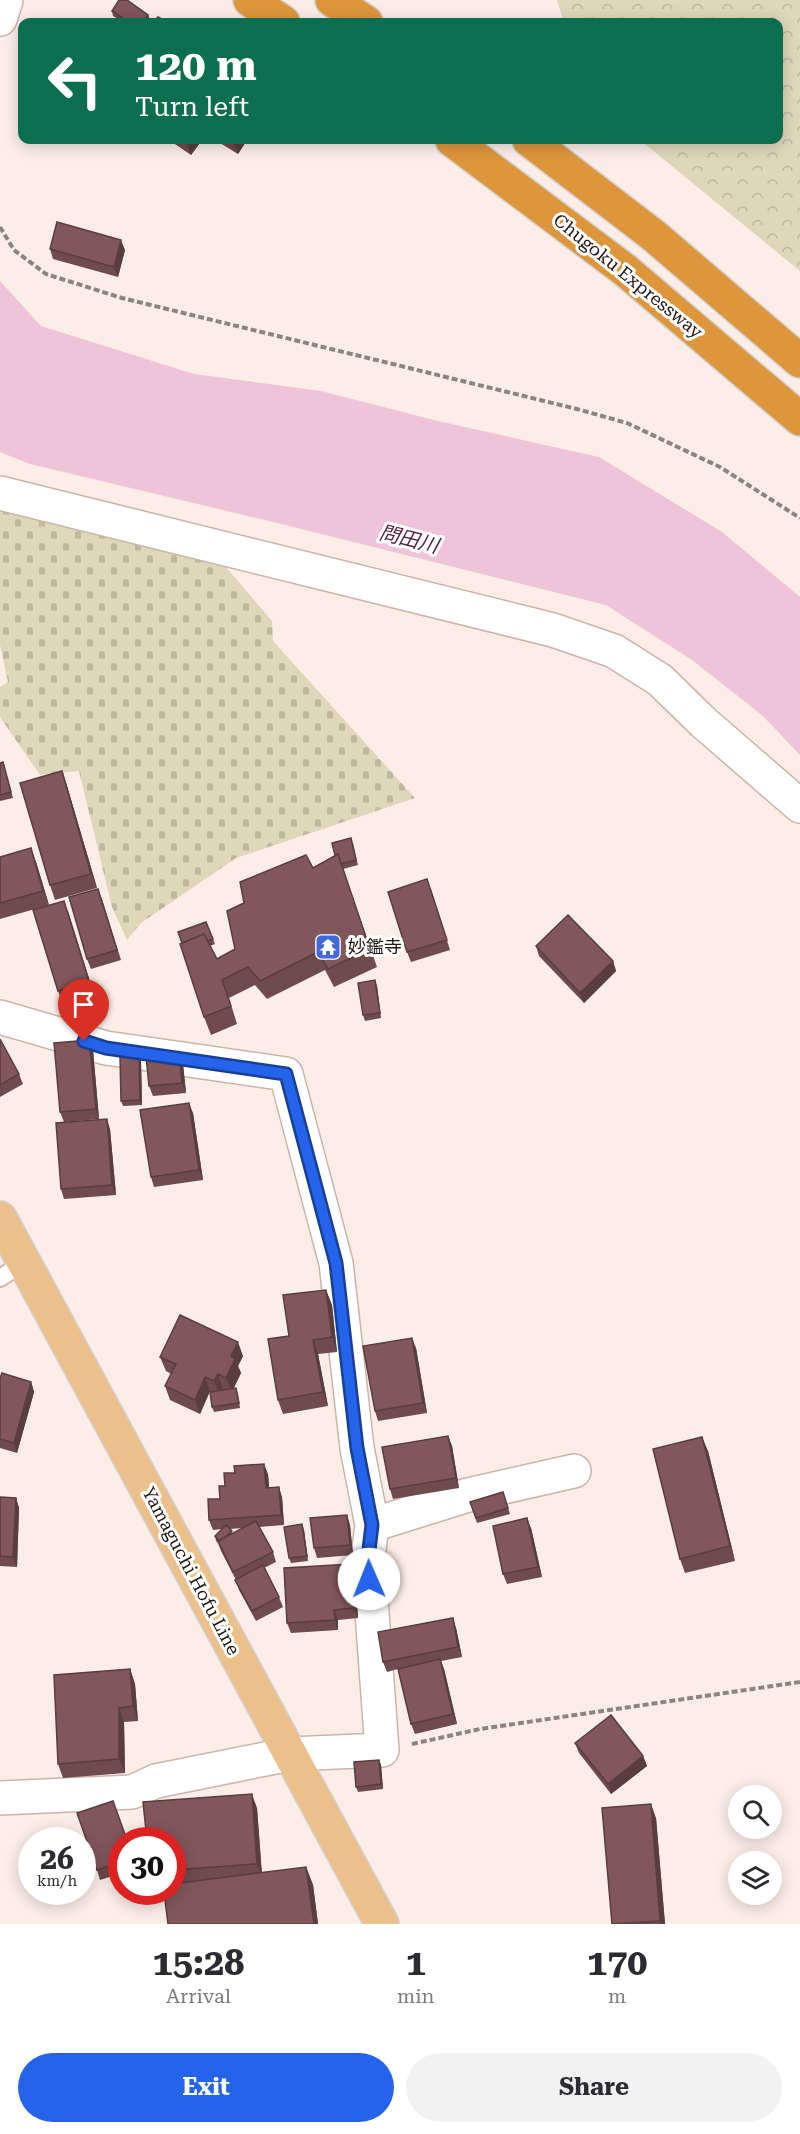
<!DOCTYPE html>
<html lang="en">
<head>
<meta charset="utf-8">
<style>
	:root { --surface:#fff; --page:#f2f2f3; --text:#2b2b33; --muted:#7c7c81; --accent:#2563eb }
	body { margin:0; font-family:"Roboto Serif","Noto Sans JP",serif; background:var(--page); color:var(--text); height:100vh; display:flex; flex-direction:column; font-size:22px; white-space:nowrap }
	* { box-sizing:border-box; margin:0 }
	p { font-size:20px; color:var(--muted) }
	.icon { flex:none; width:33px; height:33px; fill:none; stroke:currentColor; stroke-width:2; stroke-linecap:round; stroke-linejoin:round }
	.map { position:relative; height:1924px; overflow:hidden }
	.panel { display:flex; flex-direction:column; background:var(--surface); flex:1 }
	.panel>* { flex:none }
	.guide { position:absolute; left:18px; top:18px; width:765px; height:126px; border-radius:12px; box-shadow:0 3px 15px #0003; background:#0b6e4f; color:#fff; overflow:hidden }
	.controls { position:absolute; left:728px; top:1785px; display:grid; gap:12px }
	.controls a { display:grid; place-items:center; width:54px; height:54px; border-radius:50%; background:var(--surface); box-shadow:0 3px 15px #0003; font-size:30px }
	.speed { position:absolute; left:18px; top:1827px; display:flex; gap:12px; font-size:30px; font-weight:700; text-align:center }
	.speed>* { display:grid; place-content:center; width:78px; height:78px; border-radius:50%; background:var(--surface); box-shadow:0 3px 15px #0003; line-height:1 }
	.speed small { font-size:15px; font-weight:400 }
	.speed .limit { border:9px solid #d22; background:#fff; color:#111 }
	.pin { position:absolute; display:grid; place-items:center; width:51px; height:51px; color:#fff; margin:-62px -26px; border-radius:50% 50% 50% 0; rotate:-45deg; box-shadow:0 0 6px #0007 }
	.pin .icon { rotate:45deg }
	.me { position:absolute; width:66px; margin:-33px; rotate:359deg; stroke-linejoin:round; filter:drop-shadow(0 0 4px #0008) }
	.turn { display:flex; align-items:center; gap:21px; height:126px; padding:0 18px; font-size:27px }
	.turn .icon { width:78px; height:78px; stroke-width:2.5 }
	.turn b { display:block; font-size:42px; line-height:51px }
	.eta { display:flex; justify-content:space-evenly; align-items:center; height:102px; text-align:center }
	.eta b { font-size:36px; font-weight:700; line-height:42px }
	.button { display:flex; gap:12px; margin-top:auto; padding:12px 18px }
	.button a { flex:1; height:69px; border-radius:36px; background:var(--accent); color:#fff; font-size:24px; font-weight:700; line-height:69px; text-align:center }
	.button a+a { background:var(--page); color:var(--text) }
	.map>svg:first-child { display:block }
</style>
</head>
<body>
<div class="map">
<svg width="800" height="1924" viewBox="0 0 800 1924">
	<defs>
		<pattern id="forest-crowns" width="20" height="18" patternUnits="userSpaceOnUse" patternTransform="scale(1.5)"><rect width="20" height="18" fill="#ded7ba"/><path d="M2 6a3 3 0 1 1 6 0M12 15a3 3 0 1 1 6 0" fill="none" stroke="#beb89f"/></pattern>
		<pattern id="cemetery-stones" width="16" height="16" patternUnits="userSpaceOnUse" patternTransform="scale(1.5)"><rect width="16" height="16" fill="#ded7ba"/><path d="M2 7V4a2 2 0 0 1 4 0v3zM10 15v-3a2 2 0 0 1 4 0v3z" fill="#beb89f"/></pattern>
	</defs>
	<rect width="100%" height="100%" fill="#fcede7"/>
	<path fill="url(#forest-crowns)" d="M557,0H800V271L640,140H778V22H564Z"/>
	<path fill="url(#cemetery-stones)" d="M0,503L219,559L272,621L273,641L415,798L236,858L141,923L127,940L112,907L79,771L40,775L0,717V687L8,682L0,645Z"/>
	<path fill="#efc4d8" d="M0,281L41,326L194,374L321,391L438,421L599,457L722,532L800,597V755L763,716L692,660L606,605L269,521L30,464L0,452Z"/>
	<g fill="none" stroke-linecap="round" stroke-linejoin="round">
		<g stroke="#cdb4ab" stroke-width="20">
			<path id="lane" d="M0,1278L24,1262"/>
		</g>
		<g stroke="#cdb4ab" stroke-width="36">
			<path id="street" d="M0,19L6,0
				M0,493L553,630L614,651L660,680L703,722L800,806
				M0,1017L106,1048L286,1074L336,1263L357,1448L372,1525
				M0,1798L132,1792L156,1781L290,1754L382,1750L368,1558L372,1525L468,1495L574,1471"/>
		</g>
		<g stroke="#d3d1d0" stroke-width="36">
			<path id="primary" d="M0,1218L382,1924"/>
		</g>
		<g stroke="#d3d1d0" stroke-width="36">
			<path id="highway" d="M250,0L283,22
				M332,0L366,22
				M452,140L625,270L800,419
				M529,140L653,235L800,361"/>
		</g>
		<path stroke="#8f837f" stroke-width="4" stroke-dasharray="6 3" stroke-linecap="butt" d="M0,227L14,250L46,274L122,298L577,409L627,423L720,467L800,518
			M412,1744L480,1729L800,1682"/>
		<use href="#lane" stroke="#fff" stroke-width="16"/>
		<use href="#street" stroke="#fff" stroke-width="33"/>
		<use href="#primary" stroke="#ebc08b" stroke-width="33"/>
		<use href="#highway" stroke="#de963d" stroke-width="33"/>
	</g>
	<path fill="#6f4b4d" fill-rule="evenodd" d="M112,11L148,15L150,20L149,22H123L113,16Z
		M171,140H202L191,155L172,142Z
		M215,140H247L238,154Z
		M50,249L125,250L118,277L53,259Z
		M3,762L13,798L0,801V763Z
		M62,771L67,786L97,888L55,900L50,885Z
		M353,843L358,865L343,869L377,967L334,987L325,970L267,999L255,985L229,998L237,1024L211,1035L204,1017L182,943L206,922L215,944L210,946L217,959L235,949L313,868L335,855Z
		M0,857L36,862L49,905L0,919Z
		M431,889L450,950L411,962L407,952Z
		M102,899L121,960L91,969L87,959Z
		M68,911L93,991L62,1001L58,991Z
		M536,946L613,961L616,971L584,1003L539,956Z
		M377,986L381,1018L365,1021L363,1015Z
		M0,1039L19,1074L23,1084L0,1097Z
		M93,1050L99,1119L64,1122L60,1112Z
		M179,1054L183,1064L186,1093L153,1096L149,1086Z
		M139,1055L141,1060L142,1105L123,1106L121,1101Z
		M193,1113L203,1180L154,1187L151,1177Z
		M110,1129L116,1195L64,1199L61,1189Z
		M326,1290L332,1305L337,1352L318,1354L328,1406L283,1414L278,1400L289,1336Z
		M416,1348L427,1413L378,1421L375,1411Z
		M243,1356L238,1366L241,1373L233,1389L236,1388L238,1394L240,1408L214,1412L212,1407V1392L210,1391L200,1414L170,1400L165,1386L171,1374L166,1371L160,1357Z
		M0,1378L31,1382L34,1392L17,1453L0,1448Z
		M448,1436L452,1446L459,1488L393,1499L390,1489Z
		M708,1451L735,1561L685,1573L680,1559Z
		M268,1474L269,1488L282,1497L284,1525L259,1527L273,1552L276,1562L264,1568L279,1597L283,1607L256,1621L239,1590L236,1580L221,1551L218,1543L216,1541L215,1536L222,1529L213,1530L209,1520L220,1499L225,1486ZM244,1528L233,1534L229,1529Z
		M503,1492L510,1514L477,1523L470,1502Z
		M0,1497L16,1498L19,1508L17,1567L0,1566Z
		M350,1525L353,1555L317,1558L314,1548Z
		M531,1528L542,1577L507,1584L503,1574Z
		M304,1530L308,1561L291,1563L289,1558Z
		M355,1574L358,1618L338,1620V1630L291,1633L287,1623Z
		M456,1628L462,1657L441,1661L444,1669L457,1724L415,1734L411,1724L398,1669L387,1672L383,1662Z
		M130,1669L135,1684L138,1721L124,1722L125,1773L63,1778L58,1764Z
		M575,1743L643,1756L647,1766L611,1794L579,1753Z
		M379,1760L381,1765L383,1789L358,1792L356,1787Z
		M257,1808L262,1873L306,1867L313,1885L318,1924H168L172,1892V1840Z
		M656,1818L665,1924H612Z
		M122,1840V1873L100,1880L97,1870Z"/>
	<path fill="#5a3d3f" d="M148,15L150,20L149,22H143Z
		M187,140H202L191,155L186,141Z
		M232,140H247L238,154Z
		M121,240L125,250L118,277L114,267Z
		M62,771L67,786L97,888L91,874Z
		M31,848L36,862L49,905L43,891Z
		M613,961L616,971L584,1003L580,993Z
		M375,980L377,986L381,1018L380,1013Z
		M89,1040L93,1050L99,1119L96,1109Z
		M179,1054L183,1064L186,1093L182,1083Z
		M139,1055L141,1060L142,1105L140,1100Z
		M189,1103L193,1113L203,1180L199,1170Z
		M107,1119L110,1129L116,1195L112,1185Z
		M326,1290L332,1305L337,1352L332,1337Z
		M412,1338L416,1348L427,1413L423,1403Z
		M313,1340L318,1354L328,1406L323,1392Z
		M238,1342L243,1356L238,1366L241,1373L232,1392L226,1378L231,1356Z
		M218,1374L223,1389L220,1396L214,1381Z
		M205,1377L210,1391L200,1414L195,1400Z
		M31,1382L34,1392L17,1453L14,1443Z
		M448,1436L452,1446L459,1488L456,1478Z
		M702,1437L708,1451L735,1561L730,1546Z
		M264,1464L268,1474L270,1498L266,1488Z
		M279,1487L282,1497L284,1525L281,1515Z
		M16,1498L19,1508L17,1567L13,1557Z
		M347,1515L350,1525L353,1555L350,1545Z
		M527,1518L531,1528L542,1577L538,1567Z
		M302,1524L304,1530L308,1561L307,1556Z
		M351,1564L355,1574L358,1618L354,1608Z
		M334,1610L338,1620V1630L335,1620Z
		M453,1618L456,1628L462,1657L458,1647Z
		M440,1659L444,1669L457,1724L453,1714Z
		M130,1669L135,1684L138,1721L133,1706Z
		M119,1708L124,1722L125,1773L119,1759Z
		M643,1756L647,1766L611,1794L608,1784Z
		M379,1760L381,1765L383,1789L381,1784Z
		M252,1794L257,1808L262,1878L257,1864Z
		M651,1804L656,1818L665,1924H661L660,1921Z
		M306,1867L313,1885L318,1924H314Z"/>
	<path fill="#81575a" stroke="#5a3d3f" stroke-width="1.5" d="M119,0H127L148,15L143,22H129L112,11Z
		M158,17L167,22H154Z
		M57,222L121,240L114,267L50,249Z
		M3,762L11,792L0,795V763Z
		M62,771L91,874L50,885L20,783Z
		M351,838L356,860L341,864L338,854L335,855L332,843Z
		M31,848L43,891L0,903V857Z
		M338,854L370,949L328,969L318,952L260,981L248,967L222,980L231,1006L204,1017L180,944L204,934L217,959L235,949L227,911L244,903L240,882L306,855L313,868Z
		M427,879L447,940L407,952L388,892Z
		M98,889L117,950L87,959L69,897Z
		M64,901L89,981L58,991L33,910Z
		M568,915L613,961L580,993L536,946Z
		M206,922L213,939L208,941L204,934L182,943L178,932Z
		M375,980L380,1013L363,1015L358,983Z
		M0,1039L19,1074L0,1085Z
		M89,1040L96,1109L60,1112L54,1043Z
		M179,1054L182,1083L149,1086L146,1056Z
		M139,1055L140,1100L121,1101L120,1056Z
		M189,1103L199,1170L151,1177L140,1110Z
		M107,1119L112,1185L61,1189L56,1123Z
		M326,1290L332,1337L313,1340L323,1392L278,1400L268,1339L289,1336L283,1295Z
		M180,1315L238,1342L231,1356L235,1359L226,1378L218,1374L214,1381L205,1377L195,1400L165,1386L176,1364L160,1357Z
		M412,1338L423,1403L375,1411L363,1346Z
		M2,1373L31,1382L14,1443L0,1439V1378Z
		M236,1388L239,1403L212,1407L210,1392Z
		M448,1436L456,1478L390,1489L382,1447Z
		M702,1437L730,1546L680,1559L653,1449Z
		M264,1464L266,1488L279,1487L281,1515L209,1520L208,1499H220L219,1486H225L224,1473H235L234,1466Z
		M503,1492L508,1508L476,1518L470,1502Z
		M0,1497L16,1498L13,1557L0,1556Z
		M347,1515L350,1545L314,1548L310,1518Z
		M527,1518L538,1567L503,1574L493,1526Z
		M256,1521L273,1552L233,1572L218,1541Z
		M302,1524L307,1556L289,1558L284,1527Z
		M226,1525L232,1531L224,1538L219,1541L215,1536Z
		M351,1564L354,1608L334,1610L335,1620L287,1623L284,1568Z
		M263,1565L279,1597L252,1611L235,1580Z
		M453,1618L458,1647L383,1662L378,1632Z
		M440,1659L453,1714L411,1724L398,1669Z
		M130,1669L133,1706L119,1708V1759L58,1764L54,1675Z
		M611,1715L643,1756L608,1784L575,1743Z
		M379,1760L381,1784L356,1787L354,1762Z
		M252,1794L257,1864L172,1870V1840H147L143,1802Z
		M113,1801L127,1840H122V1862L97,1870L77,1813Z
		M651,1804L660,1921L612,1924L602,1808Z
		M306,1867L314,1924H168L164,1892H172V1884Z"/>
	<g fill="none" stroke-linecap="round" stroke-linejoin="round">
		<g stroke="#184099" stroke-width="15">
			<path id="route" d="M84,1041L106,1048L286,1074L336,1263L357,1448L372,1525L368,1558L369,1579"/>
		</g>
		<use href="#route" stroke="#2563eb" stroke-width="10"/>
	</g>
	<defs>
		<g id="temple-square" transform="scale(1.35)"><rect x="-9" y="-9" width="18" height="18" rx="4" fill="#4366d9" stroke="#fff"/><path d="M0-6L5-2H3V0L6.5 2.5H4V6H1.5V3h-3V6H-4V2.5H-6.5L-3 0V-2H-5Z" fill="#fff"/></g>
	</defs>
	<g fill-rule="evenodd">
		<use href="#temple-square" x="328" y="947"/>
	</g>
	<g text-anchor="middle" stroke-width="6" stroke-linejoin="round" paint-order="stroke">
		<g font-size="18" fill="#211815" stroke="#fff">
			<text transform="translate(628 276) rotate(39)" y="6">Chugoku Expressway</text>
			<text transform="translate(191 1571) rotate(62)" y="6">Yamaguchi Hofu Line</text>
		</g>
		<g font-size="18" fill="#211815" stroke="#fff" text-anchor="start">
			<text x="348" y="953">妙鑑寺</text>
		</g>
		<g font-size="20" font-style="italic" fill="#572340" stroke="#fff">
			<text transform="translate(409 539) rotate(14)" y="7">問田川</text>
		</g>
	</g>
</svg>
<div class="controls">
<a><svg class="icon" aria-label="search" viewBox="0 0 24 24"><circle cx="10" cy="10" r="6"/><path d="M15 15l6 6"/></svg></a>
<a><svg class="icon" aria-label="layers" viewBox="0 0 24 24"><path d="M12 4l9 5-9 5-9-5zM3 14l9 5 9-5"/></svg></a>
</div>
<div class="speed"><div>26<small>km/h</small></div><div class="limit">30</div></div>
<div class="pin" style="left:84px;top:1041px;background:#d93025"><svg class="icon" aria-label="arrive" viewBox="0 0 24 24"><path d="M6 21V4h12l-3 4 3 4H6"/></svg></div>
<svg class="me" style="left:369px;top:1579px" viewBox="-20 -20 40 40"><circle r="19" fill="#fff"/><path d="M0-13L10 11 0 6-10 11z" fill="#2563eb"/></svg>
<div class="guide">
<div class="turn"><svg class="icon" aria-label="left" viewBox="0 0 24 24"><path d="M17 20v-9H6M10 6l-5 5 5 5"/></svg><div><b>120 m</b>Turn left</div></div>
</div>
</div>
<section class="panel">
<div class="eta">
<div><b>15:28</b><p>Arrival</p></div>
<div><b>1</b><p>min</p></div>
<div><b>170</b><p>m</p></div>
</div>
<div class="button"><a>Exit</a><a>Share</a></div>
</section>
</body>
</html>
